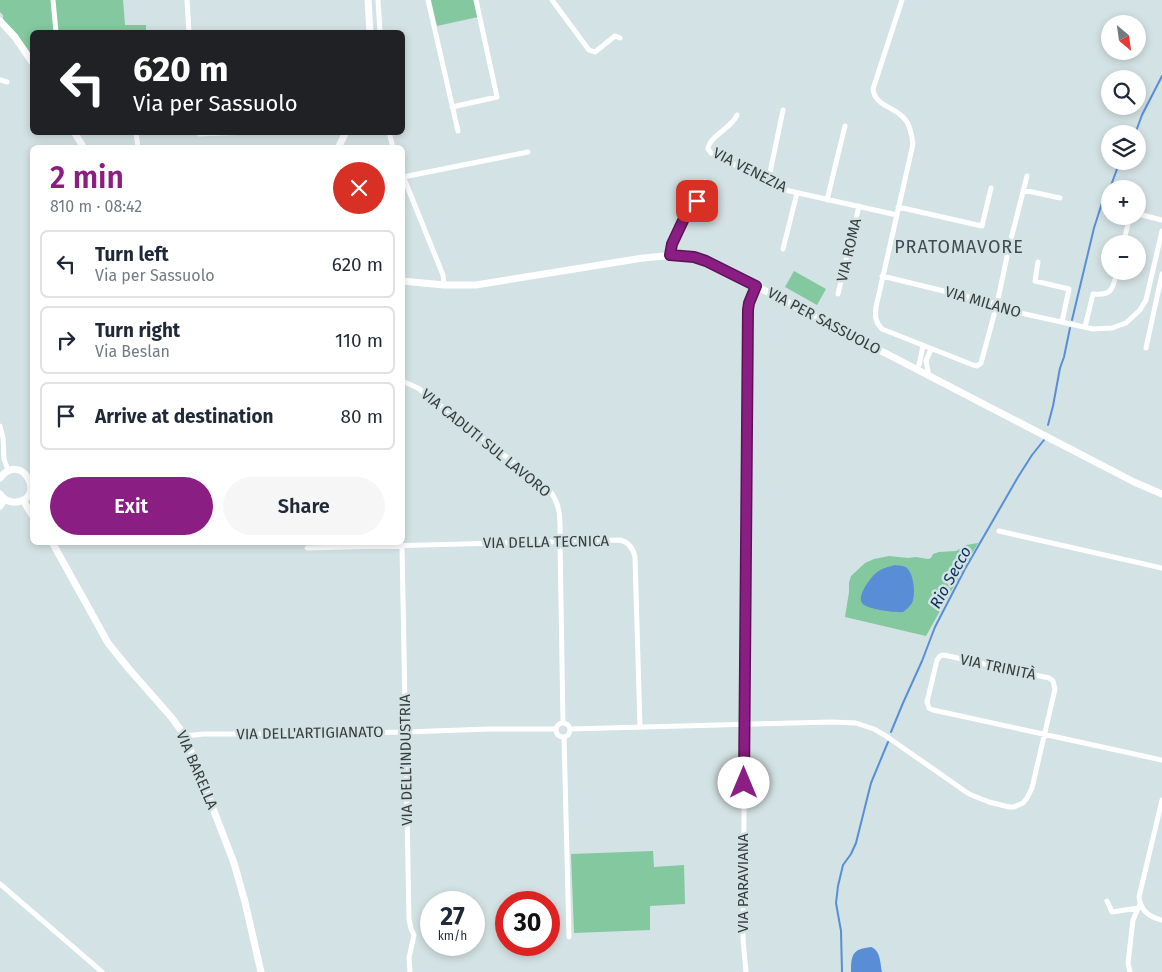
<!DOCTYPE html>
<html lang="en">
<head>
<meta charset="utf-8">
<style>
	:root { --surface:#fff; --page:#f6f6f7; --text:#1f2937; --muted:#747a83; --line:#e0e1e3; --accent:#8a1e83 }
	body { margin:0; font-family:"Fira Sans",sans-serif; background:var(--page); color:var(--text); height:100vh; display:flex; flex-direction:column; font-size:19px; white-space:nowrap }
	* { box-sizing:border-box; margin:0 }
	p { font-size:16px; color:var(--muted) }
	.icon { flex:none; width:28px; height:28px; fill:none; stroke:currentColor; stroke-width:2; stroke-linecap:round; stroke-linejoin:round }
	.map { position:relative; flex:1; overflow:hidden }
	.side { position:absolute; left:30px; top:145px; width:375px; height:400px; display:flex; flex-direction:column; background:var(--surface); border-radius:8px; box-shadow:0 2px 8px #0003 }
	.side>* { flex:none }
	.hud { position:absolute; left:30px; top:30px; width:375px; height:105px; border-radius:8px; box-shadow:0 2px 8px #0003; background:#202124; color:#fff; overflow:hidden }
	.needle { width:32px; rotate:151deg }
	.buttons { position:absolute; left:1101px; top:15px; display:grid; gap:10px }
	.buttons a { display:grid; place-items:center; width:45px; height:45px; border-radius:50%; background:var(--surface); box-shadow:0 2px 8px #0003; font-size:25px }
	.speed { position:absolute; left:420px; top:891px; display:flex; gap:10px; font-size:25px; font-weight:700; text-align:center }
	.speed>* { display:grid; place-content:center; width:65px; height:65px; border-radius:50%; background:var(--surface); box-shadow:0 2px 8px #0003; line-height:1 }
	.speed small { font-size:12px; font-weight:400 }
	.speed .limit { border:8px solid #d22; background:#fff; color:#111 }
	.pin { position:absolute; display:grid; place-items:center; width:42px; height:42px; color:#fff; margin:-21px; border-radius:10px; box-shadow:0 2px 8px #0006 }
	.me { position:absolute; width:55px; margin:-28px; rotate:0deg; stroke-linejoin:round; filter:drop-shadow(0 0 4px #0008) }
	.turn { display:flex; align-items:center; gap:18px; height:105px; padding:0 20px; font-size:22px }
	.turn .icon { width:65px; height:65px; stroke-width:2.5 }
	.turn b { display:block; font-size:35px; line-height:42px }
	.round { display:grid; place-items:center; flex:none; width:52px; height:52px; border-radius:26px; background:var(--page) }
	.head { display:flex; align-items:center; justify-content:space-between; height:85px; padding:0 20px }
	h1 { font-size:30px; font-weight:600; line-height:38px; color:var(--accent) }
	.primary-button { display:flex; gap:10px; margin-top:auto; padding:10px 20px }
	.primary-button a { flex:1; height:58px; border-radius:30px; background:var(--accent); color:#fff; font-size:20px; font-weight:600; line-height:58px; text-align:center }
	.primary-button a+a { background:var(--page); color:var(--text) }
	ul { padding:0; list-style:none }
	li { display:flex; align-items:center; gap:15px; height:68px; margin:0 10px 8px; padding:0 10px; border:2px solid var(--line); border-radius:8px }
	li div { flex:1 }
	li b { display:block; font-size:19px }
	li em { font-style:normal }
	.map>svg:first-child { display:block }
</style>
</head>
<body>
<div class="map">
<svg width="1162" height="972" viewBox="0 0 1162 972">
	<rect width="100%" height="100%" fill="#d3e2e4"/>
	<path fill="#83c89e" d="M0,0H123L125,25H146V32H32V57L3,19V15L0,12Z
		M431,0H474L478,17L437,26Z
		M794,271L826,289L817,305L785,287Z
		M978,543L926,636L845,617L849,592V583L851,576L865,563L874,559L889,556L908,558L916,557L928,559L931,558L933,554L939,552L956,551L966,545Z
		M653,851L654,867L684,865L685,904L650,906V930L574,933L571,854Z"/>
	<path fill="#598ed6" d="M895,565C899,566 903,565 907,568C914,575 916,594 912,603C910,606 906,610 903,612C896,613 865,609 862,603C857,596 870,578 876,573C882,568 888,567 895,565Z
		M871,947C881,951 880,963 882,972H851C851,954 853,949 871,947Z"/>
	<g fill="none" stroke-linecap="round" stroke-linejoin="round">
		<path stroke="#598ed6" stroke-width="2" d="M1135,134L1142,115L1162,76
			M1072,320L1094,228L1102,203L1108,196L1110,188L1120,161
			M1048,425L1053,406L1060,368L1064,357L1070,328
			M891,732L903,703L922,661L935,627L965,569L1018,477L1032,455L1044,440
			M842,972L841,931L836,903L838,886L843,865L851,854L856,843L871,783L888,742"/>
		<path stroke="#fff" stroke-width="5" d="M53,0L56,32
			M187,0L189,32
			M378,0L380,32
			M428,0L458,131
			M552,0L589,50L595,52L615,36L620,38
			M902,0L873,89C875,106 893,106 904,118C910,124 912,136 913,144L876,307C875,316 875,322 882,329L973,365L977,366L981,363L997,304L1009,247L1027,176
			M0,80L7,82
			M452,107L497,97L476,0
			M737,115C732,128 709,136 708,149L711,153L785,190L897,215
			M136,132L138,148
			M198,132L199,134L250,132
			M389,132L393,148
			M403,176L443,275L444,285
			M403,177L528,152
			M768,182L783,110
			M1023,190L1060,198
			M827,200L845,126
			M898,207L982,226L991,188
			M1138,214L1162,220
			M1123,244L1130,216
			M783,249L797,193
			M670,255L672,244L688,210L690,205L697,201L705,182L711,185
			M1038,262L1035,281L1069,289L1062,322
			M882,276L997,304L1007,310L1093,329L1112,328L1126,323L1140,310L1146,300L1162,231
			M838,294L859,206
			M1085,327L1093,294C1113,296 1113,288 1117,271
			M1146,348L1162,274
			M916,369L919,365L923,346
			M929,376L926,361L931,349
			M402,381L418,388L549,490C562,505 560,523 560,542L563,723
			M0,426L3,438L4,459L8,470
			M999,531L1162,568
			M402,546L409,919L411,929L414,935L409,958L410,972
			M307,548L620,540C629,542 633,548 635,557L640,727
			M556 730a7 7 0 1 1 14 0a7 7 0 1 1-14 0Z
			M570,729L832,722L856,723L874,729L886,736L969,794L989,802L1009,807H1014L1023,803L1027,798L1032,788L1055,689L1053,681L1049,678L944,655L940,656L937,660L927,702L929,708L933,710L1162,760
			M185,736L203,734H290L405,732L489,729H556
			M564,737L569,937
			M1162,800L1139,897C1141,911 1149,917 1162,920
			M0,884L102,972
			M1107,901L1112,912L1138,908
			M746,972L743,939L748,310L749,303L756,286
			M1130,972L1128,963L1133,920L1140,904"/>
		<path stroke="#fff" stroke-width="7" d="M368,0L370,32
			M0,21L15,37L32,62
			M74,132L84,148
			M338,148L346,132
			M402,281L444,285H476L643,258L675,255L694,257L706,261L756,286L1134,482L1162,494
			M0,478C22,450 47,498 17,502C9,503 4,500 0,494
			M23,500L32,515
			M0,506L4,500
			M52,542L108,643L129,669L172,718L185,736L234,863L245,902L261,972"/>
	</g>
	<g fill="none" stroke-linecap="round" stroke-linejoin="round">
		<g stroke="#5a1455" stroke-width="12">
			<path id="route" d="M697,201L690,205L688,210L672,244L670,255L694,257L706,261L756,286L749,303L748,310L744,783"/>
		</g>
		<use href="#route" stroke="#8a1e83" stroke-width="9"/>
	</g>
	<g text-anchor="middle" stroke-width="5" stroke-linejoin="round" paint-order="stroke">
		<g font-size="15" fill="#373d3d" stroke="#d3e2e4">
			<text transform="translate(750 170) rotate(27)" y="5">VIA VENEZIA</text>
			<text transform="translate(849 250) rotate(-77)" y="5">VIA ROMA</text>
			<text transform="translate(983 302) rotate(16)" y="5">VIA MILANO</text>
			<text transform="translate(824 321) rotate(28)" y="5">VIA PER SASSUOLO</text>
			<text transform="translate(486 443) rotate(39)" y="5">VIA CADUTI SUL LAVORO</text>
			<text transform="translate(546 542) rotate(-1)" y="5">VIA DELLA TECNICA</text>
			<text transform="translate(998 667) rotate(12)" y="5">VIA TRINITÀ</text>
			<text transform="translate(310 733) rotate(-1)" y="5">VIA DELL'ARTIGIANATO</text>
			<text transform="translate(406 760) rotate(-91)" y="5">VIA DELL’INDUSTRIA</text>
			<text transform="translate(197 770) rotate(67)" y="5">VIA BARELLA</text>
			<text transform="translate(743 883) rotate(-90)" y="5">VIA PARAVIANA</text>
		</g>
		<g font-size="16" font-style="italic" fill="#0b2f5d" stroke="#d3e2e4">
			<text transform="translate(950 577) rotate(-61)" y="6">Rio Secco</text>
		</g>
		<g font-size="18" letter-spacing="1" fill="#404c4e" stroke="#d3e2e4">
			<text x="959" y="253">PRATOMAVORE</text>
		</g>
	</g>
</svg>
<div class="buttons">
<a><svg class="needle" viewBox="-14 -14 28 28"><path d="M0-13l5 13h-10z" fill="#e53935"/><path d="M0 13l5-13h-10z" fill="#747a83"/></svg></a>
<a><svg class="icon" aria-label="search" viewBox="0 0 24 24"><circle cx="10" cy="10" r="6"/><path d="M15 15l6 6"/></svg></a>
<a><svg class="icon" aria-label="layers" viewBox="0 0 24 24"><path d="M12 4l9 5-9 5-9-5zM3 14l9 5 9-5"/></svg></a>
<a>+</a>
<a>−</a>
</div>
<div class="speed"><div>27<small>km/h</small></div><div class="limit">30</div></div>
<div class="pin" style="left:697px;top:201px;background:#d93025"><svg class="icon" aria-label="arrive" viewBox="0 0 24 24"><path d="M6 21V4h12l-3 4 3 4H6"/></svg></div>
<svg class="me" style="left:744px;top:783px" viewBox="-20 -20 40 40"><circle r="19" fill="#fff"/><path d="M0-13L10 11 0 6-10 11z" fill="#8a1e83"/></svg>
<div class="hud">
<div class="turn"><svg class="icon" aria-label="left" viewBox="0 0 24 24"><path d="M17 20v-9H6M10 6l-5 5 5 5"/></svg><div><b>620 m</b>Via per Sassuolo</div></div>
</div>
<section class="side">
<div class="head"><div><h1>2 min</h1><p>810 m · 08:42</p></div><a class="round" style="background:#d93025;color:#fff"><svg class="icon" aria-label="close" viewBox="0 0 24 24"><path d="M6 6l12 12M18 6L6 18"/></svg></a></div>
<ul>
<li><svg class="icon" aria-label="left" viewBox="0 0 24 24"><path d="M17 20v-9H6M10 6l-5 5 5 5"/></svg><div><b>Turn left</b><p>Via per Sassuolo</p></div><em>620 m</em></li>
<li><svg class="icon" aria-label="right" viewBox="0 0 24 24"><path d="M7 20v-9h11M14 6l5 5-5 5"/></svg><div><b>Turn right</b><p>Via Beslan</p></div><em>110 m</em></li>
<li><svg class="icon" aria-label="arrive" viewBox="0 0 24 24"><path d="M6 21V4h12l-3 4 3 4H6"/></svg><div><b>Arrive at destination</b></div><em>80 m</em></li>
</ul>
<div class="primary-button"><a>Exit</a><a>Share</a></div>
</section>
</div>
</body>
</html>
